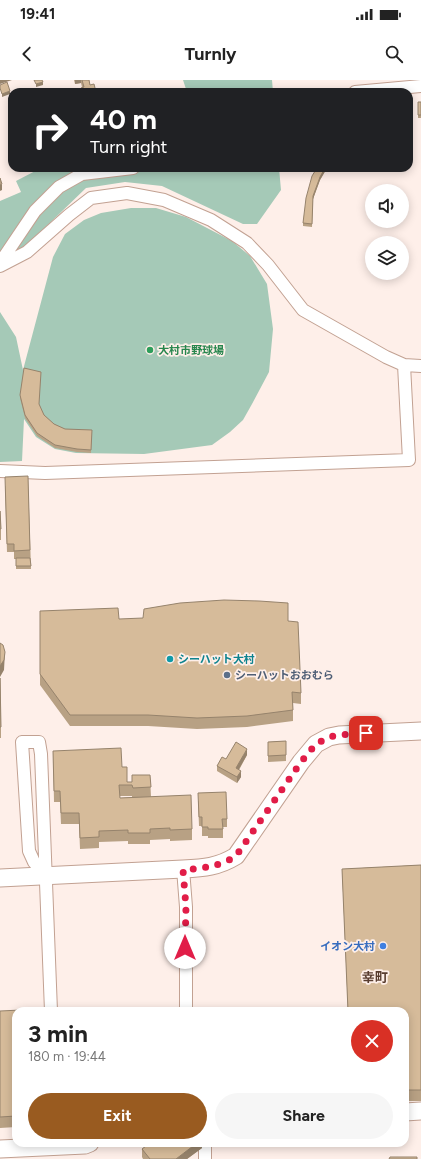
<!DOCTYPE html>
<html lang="en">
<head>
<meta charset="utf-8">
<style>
	:root { --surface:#fff; --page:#f6f6f6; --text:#222; --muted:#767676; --accent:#995b20 }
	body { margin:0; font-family:Figtree,"Noto Sans JP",sans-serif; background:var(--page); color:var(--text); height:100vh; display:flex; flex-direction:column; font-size:15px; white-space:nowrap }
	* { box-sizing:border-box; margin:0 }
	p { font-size:13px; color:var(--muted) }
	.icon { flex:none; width:22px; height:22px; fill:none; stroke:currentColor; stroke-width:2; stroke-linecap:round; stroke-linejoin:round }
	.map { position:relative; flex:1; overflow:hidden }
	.sheet { position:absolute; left:12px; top:927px; width:397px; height:140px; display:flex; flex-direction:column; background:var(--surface); border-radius:12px; box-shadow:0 2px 10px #0003 }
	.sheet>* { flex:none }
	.top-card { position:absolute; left:8px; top:8px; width:405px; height:84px; border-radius:12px; box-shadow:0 2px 10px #0003; background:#202124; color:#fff; overflow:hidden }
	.tools { position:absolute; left:365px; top:104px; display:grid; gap:8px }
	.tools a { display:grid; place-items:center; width:44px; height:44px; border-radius:50%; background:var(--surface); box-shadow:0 2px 10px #0003; font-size:20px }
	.pin { position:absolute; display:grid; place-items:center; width:34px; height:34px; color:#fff; margin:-17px; border-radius:8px; box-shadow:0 2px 6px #0006 }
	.me { position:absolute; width:44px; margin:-22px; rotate:0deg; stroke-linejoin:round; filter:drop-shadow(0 0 3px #0008) }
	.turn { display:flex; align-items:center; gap:14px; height:84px; padding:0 16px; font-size:18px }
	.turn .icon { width:52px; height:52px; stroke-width:2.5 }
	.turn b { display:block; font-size:28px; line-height:34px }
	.round { display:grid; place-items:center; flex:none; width:42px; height:42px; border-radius:21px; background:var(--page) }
	.head { display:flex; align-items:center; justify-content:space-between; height:68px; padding:0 16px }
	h1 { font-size:24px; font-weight:700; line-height:30px }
	.action { display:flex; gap:8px; margin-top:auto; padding:8px 16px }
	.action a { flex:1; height:46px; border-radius:24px; background:var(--accent); color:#fff; font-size:16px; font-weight:700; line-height:46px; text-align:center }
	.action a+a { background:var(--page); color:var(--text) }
	.status { display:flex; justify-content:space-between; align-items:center; height:28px; padding:0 20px; background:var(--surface); direction:ltr }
	.status svg { height:11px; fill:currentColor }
	header { display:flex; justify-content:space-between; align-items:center; height:52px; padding:0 16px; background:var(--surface); font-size:18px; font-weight:700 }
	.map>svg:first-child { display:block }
</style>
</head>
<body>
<div class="status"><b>19:41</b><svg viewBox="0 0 49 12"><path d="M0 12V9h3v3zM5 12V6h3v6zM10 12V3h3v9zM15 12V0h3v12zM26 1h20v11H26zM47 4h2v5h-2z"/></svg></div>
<header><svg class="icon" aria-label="back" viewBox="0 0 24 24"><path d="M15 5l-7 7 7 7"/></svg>Turnly<svg class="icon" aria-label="search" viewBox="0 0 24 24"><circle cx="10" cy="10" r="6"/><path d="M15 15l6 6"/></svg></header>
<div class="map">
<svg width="421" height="1079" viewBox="0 0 421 1079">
	<rect width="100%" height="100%" fill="#feefe9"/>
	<path fill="#a5c9b7" d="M183,0H272L273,12H187Z
		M41,88H279L281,110L257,144H243L162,106L125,102L86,108L26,166L0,180V121L21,112L16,101Z
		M131,128H156L186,137L232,161L250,176L267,204L273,249L269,292L252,324L243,340L230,352L212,365L144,374L76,373L55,369L36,357L24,339L22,381L0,382V232L16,257L23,290L53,177L65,154L84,140L101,133Z"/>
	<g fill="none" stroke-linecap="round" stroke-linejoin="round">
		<g stroke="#c2a192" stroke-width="14">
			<path id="street" d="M355,12L421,6
				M0,183L35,131L59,107L82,94L133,88
				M0,186L27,172L69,135L91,118L127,113L164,120L211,140L247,163L268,185L303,230L386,277L404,285L421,286
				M0,391L45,393L409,380L404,285
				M183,789L186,827V931
				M45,795L34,782L29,771L22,662H39L41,674L51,931
				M205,1063V1079"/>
		</g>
		<g stroke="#c2a192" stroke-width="19">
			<path id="secondary" d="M0,798L183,789C204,788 218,787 236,776L301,682L316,664L329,657L339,655L421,651
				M405,1032L421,1031
				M0,1069L85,1065L90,1063"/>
		</g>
		<use href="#street" stroke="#fff" stroke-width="12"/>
		<use href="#secondary" stroke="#fff" stroke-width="17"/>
	</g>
	<path fill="#b8a184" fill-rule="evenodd" d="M74,0H90H89L90,5L96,12H81V8L82,7L81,3L75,4Z
		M421,22V38H418V35Z
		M317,88H327L320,100L313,119L312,147L303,146V143Z
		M20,315L39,324L44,335L54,344L65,349L92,350L91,373L77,372L55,368L37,356L25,338L20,318Z
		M28,396L31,489H16V479H14V472H7L5,406Z
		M0,431L1,449V460H0Z
		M40,531L119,539L288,541L301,613V624L293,623V641L247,647L197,649L148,646H70L40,605Z
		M0,598L1,647V658H0Z
		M286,661V681L268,682V662Z
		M53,671L122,687L127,702H132L150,695L151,717L192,749V760L170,761V759L150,760V764H128V761L99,762V768L80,769L79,744H61L60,722H54ZM120,716H132V717L120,718Z
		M247,675L239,690L241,697L237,703L217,691V686L226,679Z
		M198,721L227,739V747H223V758H208V756H202V746H199Z
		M421,785V1021H405V931H348L342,789Z
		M0,931H16V1047L0,1048Z
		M202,1063V1068L187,1079H143L142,1077V1069Z"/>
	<path fill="#96836c" d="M0,0H12L0,4Z
		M75,0H81V3L75,4Z
		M43,2V5L36,7V4Z
		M10,11V14L2,17V14Z
		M325,88H327L320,100L313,119L312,147L313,116L320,97Z
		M2,104V110L0,111V105Z
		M5,572L4,590L0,597V586Z
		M247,669V675L236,694V688Z
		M241,691V697L237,703V697Z
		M197,1063H202V1068L187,1079H176Z"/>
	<path fill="#d6bb9a" stroke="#96836c" d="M34,0H42L43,2L36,4Z
		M82,0H89L90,5L94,4L96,12H82L81,8L84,7Z
		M7,2L10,11L2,14L0,8V5Z
		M418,22H421V35H418Z
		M317,88H325L320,97L313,116L312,144L303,143L306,118L312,96Z
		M0,98L2,104L0,105Z
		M24,288L41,292L39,324L44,335L54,344L65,349L92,350L91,370L77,369L55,365L37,353L25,335L20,315Z
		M28,396L30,470L14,471V464H7L5,397Z
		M0,431L1,449H0Z
		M16,478H30L31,486H16Z
		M224,520L259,521L288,523V541L298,542L301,613L292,612L293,630L247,636L197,638L148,635H70L40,594V531L118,528L119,539L143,538L144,529L180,523Z
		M0,563L3,565L5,572L4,580L0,586Z
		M0,598L1,647H0Z
		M286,661V675L268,676V662Z
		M236,662L247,669L236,688L241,691L237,697L217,686L222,677L226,679Z
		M121,668L122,687H127V702H132V695H150L151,707L133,708L132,705H119L120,718L191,715L192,749L170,750V748L150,749V753H128V750L99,751V757L80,758L79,733H61L60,711H54L53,671Z
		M226,712L227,739H222L223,749H208V747H202V737H199L198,713Z
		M421,785V1010H405V931H348L342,789Z
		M21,930V931H16V1036L0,1037V931Z
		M150,1063H197L176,1079H150L142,1069Z
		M390,1077H417V1079H389Z"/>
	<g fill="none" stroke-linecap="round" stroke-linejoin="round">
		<path stroke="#e11d48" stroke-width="7" stroke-dasharray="0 12.6" d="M185,868L186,827L183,790C204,788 218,787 236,776L301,682L316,664L329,657L339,655L366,653"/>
	</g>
	<circle fill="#2e9e5b" stroke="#feefe9" stroke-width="1.5" cx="150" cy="270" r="4"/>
	<circle fill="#0f9aa8" stroke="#feefe9" stroke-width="1.5" cx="170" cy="579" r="4"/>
	<circle fill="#5c6f8a" stroke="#feefe9" stroke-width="1.5" cx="227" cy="595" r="4"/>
	<circle fill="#3f7fe0" stroke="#feefe9" stroke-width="1.5" cx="383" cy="866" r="4"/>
	<g text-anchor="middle" stroke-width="3.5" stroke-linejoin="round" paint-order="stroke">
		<g font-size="11" font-weight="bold" fill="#27864d" stroke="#feefe9" text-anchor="start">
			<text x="158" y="274">大村市野球場</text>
		</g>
		<g font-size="11" font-weight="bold" fill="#0d838f" stroke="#feefe9" text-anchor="start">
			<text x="178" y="583">シーハット大村</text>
		</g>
		<g font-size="11" font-weight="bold" fill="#4e5e75" stroke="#feefe9" text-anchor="start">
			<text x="235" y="599">シーハットおおむら</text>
		</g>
		<g font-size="11" font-weight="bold" fill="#366cbe" stroke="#feefe9" text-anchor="end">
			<text x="375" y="870">イオン大村</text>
		</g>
		<g font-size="13" font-weight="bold" fill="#583c2f" stroke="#feefe9">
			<text x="375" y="902">幸町</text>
		</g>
	</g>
</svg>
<div class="tools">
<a><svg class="icon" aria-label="sound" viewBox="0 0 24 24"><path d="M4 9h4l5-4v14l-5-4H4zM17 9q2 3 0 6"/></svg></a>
<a><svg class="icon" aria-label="layers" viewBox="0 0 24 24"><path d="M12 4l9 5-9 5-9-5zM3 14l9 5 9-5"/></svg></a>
</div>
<div class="pin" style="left:366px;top:653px;background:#d93025"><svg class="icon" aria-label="arrive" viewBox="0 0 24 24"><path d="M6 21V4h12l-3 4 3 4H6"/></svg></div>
<svg class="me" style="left:185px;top:868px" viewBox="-20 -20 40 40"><circle r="19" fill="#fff"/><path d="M0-13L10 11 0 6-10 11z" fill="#e11d48"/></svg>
<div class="top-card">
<div class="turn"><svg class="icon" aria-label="right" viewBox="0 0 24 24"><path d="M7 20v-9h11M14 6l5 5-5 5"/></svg><div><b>40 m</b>Turn right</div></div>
</div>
<section class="sheet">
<div class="head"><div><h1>3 min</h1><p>180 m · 19:44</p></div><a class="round" style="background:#d93025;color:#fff"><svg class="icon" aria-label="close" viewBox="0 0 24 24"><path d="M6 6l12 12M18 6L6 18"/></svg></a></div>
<div class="action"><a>Exit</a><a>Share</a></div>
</section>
</div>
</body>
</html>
